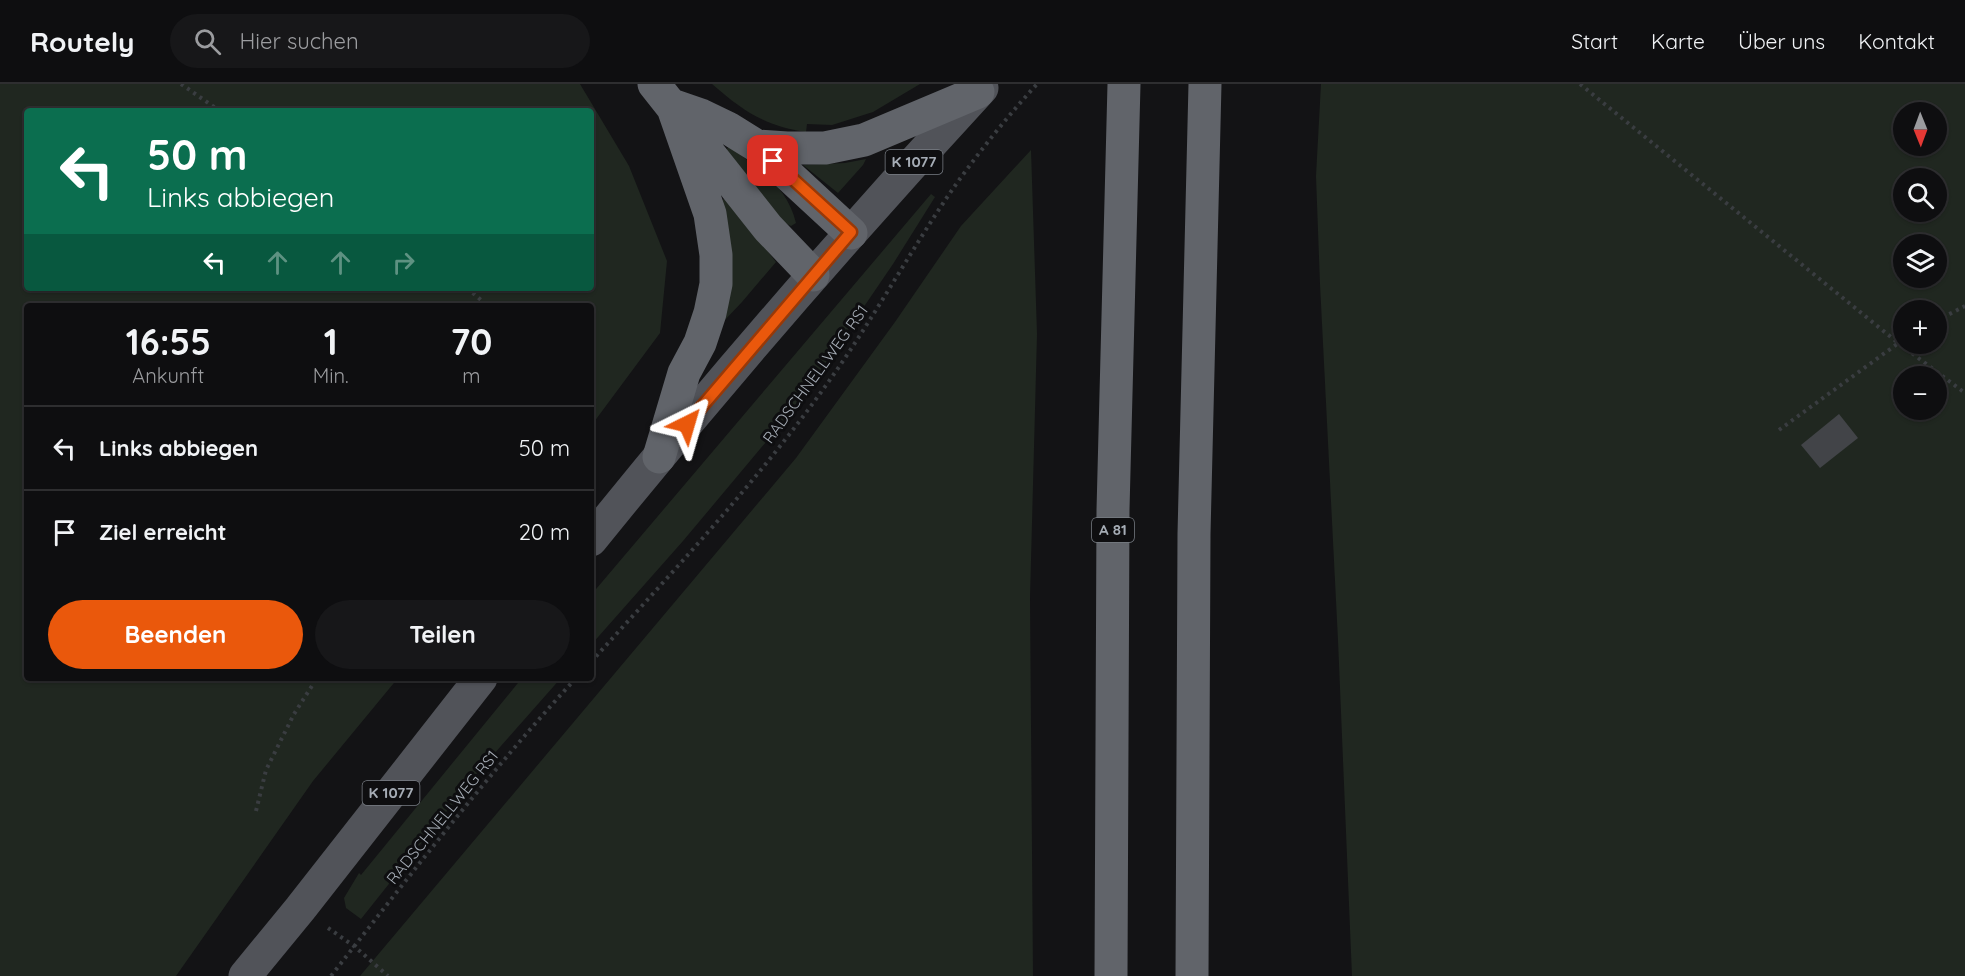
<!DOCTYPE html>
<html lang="de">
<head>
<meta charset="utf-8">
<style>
	:root { --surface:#0e0e10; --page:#171719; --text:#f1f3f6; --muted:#9b9c9f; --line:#2e2e30; --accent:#ea580c }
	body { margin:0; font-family:Quicksand,sans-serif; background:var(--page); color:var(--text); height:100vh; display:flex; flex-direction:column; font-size:22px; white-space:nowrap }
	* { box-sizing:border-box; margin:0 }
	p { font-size:20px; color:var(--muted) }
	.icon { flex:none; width:33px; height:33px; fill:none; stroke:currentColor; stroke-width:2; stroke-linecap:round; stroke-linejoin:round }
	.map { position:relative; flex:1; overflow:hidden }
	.side { position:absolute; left:24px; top:219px; width:570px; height:378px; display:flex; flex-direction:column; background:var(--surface); border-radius:6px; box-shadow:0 2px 4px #0004,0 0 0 2px var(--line) }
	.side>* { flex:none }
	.banner { position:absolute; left:24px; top:24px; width:570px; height:183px; border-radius:6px; box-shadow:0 2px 4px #0004,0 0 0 2px var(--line); background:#0b6e4f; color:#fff; overflow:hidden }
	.needle { width:39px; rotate:179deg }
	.buttons { position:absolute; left:1893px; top:18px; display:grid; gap:12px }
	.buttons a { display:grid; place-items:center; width:54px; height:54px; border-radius:50%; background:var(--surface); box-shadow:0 2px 4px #0004,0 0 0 2px var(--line); font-size:30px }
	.pin { position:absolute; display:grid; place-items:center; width:51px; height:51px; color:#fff; margin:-26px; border-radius:12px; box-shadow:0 3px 9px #0006 }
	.me { position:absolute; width:66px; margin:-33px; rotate:40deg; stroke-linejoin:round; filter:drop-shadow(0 0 4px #0008) }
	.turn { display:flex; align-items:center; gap:21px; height:126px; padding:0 24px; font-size:27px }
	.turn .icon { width:78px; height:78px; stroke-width:2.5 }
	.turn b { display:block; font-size:42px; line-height:51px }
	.lanes { display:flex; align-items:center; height:57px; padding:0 24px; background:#0003; justify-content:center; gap:30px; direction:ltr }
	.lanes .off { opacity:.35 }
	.eta { display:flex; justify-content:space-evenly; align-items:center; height:102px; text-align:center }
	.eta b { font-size:36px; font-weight:700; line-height:42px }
	.primary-button { display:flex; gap:12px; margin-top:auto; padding:12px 24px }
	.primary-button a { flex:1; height:69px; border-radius:36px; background:var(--accent); color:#fff; font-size:24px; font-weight:700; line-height:69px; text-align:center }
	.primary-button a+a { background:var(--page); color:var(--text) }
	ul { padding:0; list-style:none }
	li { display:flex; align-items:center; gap:18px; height:84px; padding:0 24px; border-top:2px solid var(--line) }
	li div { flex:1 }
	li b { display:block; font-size:22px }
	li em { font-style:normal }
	header { display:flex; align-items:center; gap:36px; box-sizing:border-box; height:84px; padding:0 30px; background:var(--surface); border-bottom:2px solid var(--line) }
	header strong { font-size:28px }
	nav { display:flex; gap:33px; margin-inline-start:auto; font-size:21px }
	.search { width:420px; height:54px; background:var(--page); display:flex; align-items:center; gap:15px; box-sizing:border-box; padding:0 21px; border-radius:33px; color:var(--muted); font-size:22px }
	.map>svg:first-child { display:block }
</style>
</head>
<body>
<header>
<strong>Routely</strong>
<div class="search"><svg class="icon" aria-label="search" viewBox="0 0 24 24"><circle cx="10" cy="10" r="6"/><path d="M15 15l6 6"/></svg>Hier suchen</div>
<nav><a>Start</a><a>Karte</a><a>Über uns</a><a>Kontakt</a></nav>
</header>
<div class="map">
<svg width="1965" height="892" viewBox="0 0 1965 892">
	<rect width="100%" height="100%" fill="#131315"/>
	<path fill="#202720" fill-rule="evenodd" d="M0,0H580L629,82L667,177L660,249L591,342V222H27V594H398L313,697L176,892H0ZM27,27H591V204H27Z
		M712,0H920L873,28L832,41L807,40L806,48C765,42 743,27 712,0Z
		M1321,0H1965V892H1352L1338,556L1320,200L1316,92ZM1904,28H1936V62H1904ZM1904,94H1936V128H1904ZM1904,160H1936V194H1904ZM1904,226H1936V260H1904ZM1904,292H1936V326H1904Z
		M729,62C758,85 787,101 796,139L791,142L776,134L723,70Z
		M1031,66L1037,250L1030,514L1033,892H360L796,374L895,238L961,142Z
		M866,75L863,81L838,109L803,81L845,79Z
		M931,110L935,113L893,180L797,321L683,457L591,561V511Z
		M724,115L730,118L776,178L742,218L723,238L721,117Z
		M522,594H561L478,688L361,835L346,824L344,814L359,789L361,791Z"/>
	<path fill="#424448" d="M1839,330L1858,354L1820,384L1801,361Z"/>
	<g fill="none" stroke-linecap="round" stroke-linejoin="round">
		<path stroke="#3a3d41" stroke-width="4" stroke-dasharray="3 4.5" stroke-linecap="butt" d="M181,0L220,27
			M1580,0L1897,258L1965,309
			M467,204L488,222
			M1936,237L1965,222
			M1779,346L1904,255
			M591,578C675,485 762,393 834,290C876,230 911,166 952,106C978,69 1007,33 1037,0
			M256,727L266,686L294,630L317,594
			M328,844L354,862L388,892
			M331,892C410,791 489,689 576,594"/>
		<path stroke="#515359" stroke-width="33" d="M591,456C716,301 847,150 982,4
			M245,892L300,825L481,594"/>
		<path stroke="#61646a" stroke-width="33" d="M654,0L768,144L813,191
			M672,21L701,31L728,44L757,62L787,64H825L864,56L978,8
			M757,62L851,149
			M659,373L684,289L700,259L710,229L716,200V171L710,130L672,21
			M1111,892L1113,426L1124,0
			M1192,892L1194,450L1205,0"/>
	</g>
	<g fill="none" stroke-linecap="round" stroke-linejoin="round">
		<g stroke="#983908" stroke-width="15">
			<path id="route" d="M687,340L851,148L773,77"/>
		</g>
		<use href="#route" stroke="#ea580c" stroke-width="10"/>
	</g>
	<g text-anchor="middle" stroke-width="6" stroke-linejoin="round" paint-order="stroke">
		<g fill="#0e0e10" stroke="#787d84" stroke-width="1.5">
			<rect x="885.5" y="66" width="57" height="24" rx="4.5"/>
			<rect x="1092" y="434" width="42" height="24" rx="4.5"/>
			<rect x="362.5" y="697" width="57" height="24" rx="4.5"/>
		</g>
		<g font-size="15" font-weight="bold" fill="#a5acb5">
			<text x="914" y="83">K 1077</text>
			<text x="1113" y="451">A 81</text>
			<text x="391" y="714">K 1077</text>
		</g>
		<g font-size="16" fill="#a5acb5" stroke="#0e0e10">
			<text transform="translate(815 290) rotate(-54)" y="6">RADSCHNELLWEG RS1</text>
			<text transform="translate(442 733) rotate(-51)" y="6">RADSCHNELLWEG RS1</text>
		</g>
	</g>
</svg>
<div class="buttons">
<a><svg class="needle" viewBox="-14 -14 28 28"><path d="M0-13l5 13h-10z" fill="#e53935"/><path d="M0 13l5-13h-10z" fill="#9b9c9f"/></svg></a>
<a><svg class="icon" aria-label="search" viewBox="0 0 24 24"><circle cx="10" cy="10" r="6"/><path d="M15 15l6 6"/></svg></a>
<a><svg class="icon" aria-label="layers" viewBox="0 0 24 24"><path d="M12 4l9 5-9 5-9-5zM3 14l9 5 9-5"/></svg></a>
<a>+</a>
<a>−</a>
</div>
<div class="pin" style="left:773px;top:77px;background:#d93025"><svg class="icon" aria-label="arrive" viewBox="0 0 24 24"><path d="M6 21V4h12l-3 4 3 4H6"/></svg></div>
<svg class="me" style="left:687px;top:340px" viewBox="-20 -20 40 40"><path d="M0-17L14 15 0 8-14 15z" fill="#ea580c" stroke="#fff" stroke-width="4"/></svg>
<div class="banner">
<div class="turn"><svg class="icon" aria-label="left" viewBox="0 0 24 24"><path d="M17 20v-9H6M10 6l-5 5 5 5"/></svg><div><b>50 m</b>Links abbiegen</div></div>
<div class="lanes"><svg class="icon" aria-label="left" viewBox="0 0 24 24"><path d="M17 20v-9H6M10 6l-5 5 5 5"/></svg><svg class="icon off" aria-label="ahead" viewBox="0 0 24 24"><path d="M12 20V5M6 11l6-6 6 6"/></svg><svg class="icon off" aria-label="ahead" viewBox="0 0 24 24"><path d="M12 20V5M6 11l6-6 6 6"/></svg><svg class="icon off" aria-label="right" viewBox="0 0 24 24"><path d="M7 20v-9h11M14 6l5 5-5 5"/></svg></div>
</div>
<section class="side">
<div class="eta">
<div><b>16:55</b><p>Ankunft</p></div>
<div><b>1</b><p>Min.</p></div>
<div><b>70</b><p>m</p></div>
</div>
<ul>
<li><svg class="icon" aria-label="left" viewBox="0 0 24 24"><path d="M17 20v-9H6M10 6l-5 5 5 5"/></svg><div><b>Links abbiegen</b></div><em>50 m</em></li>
<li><svg class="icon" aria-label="arrive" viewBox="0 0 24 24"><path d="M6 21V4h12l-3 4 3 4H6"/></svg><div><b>Ziel erreicht</b></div><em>20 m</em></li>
</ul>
<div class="primary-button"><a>Beenden</a><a>Teilen</a></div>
</section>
</div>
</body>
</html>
